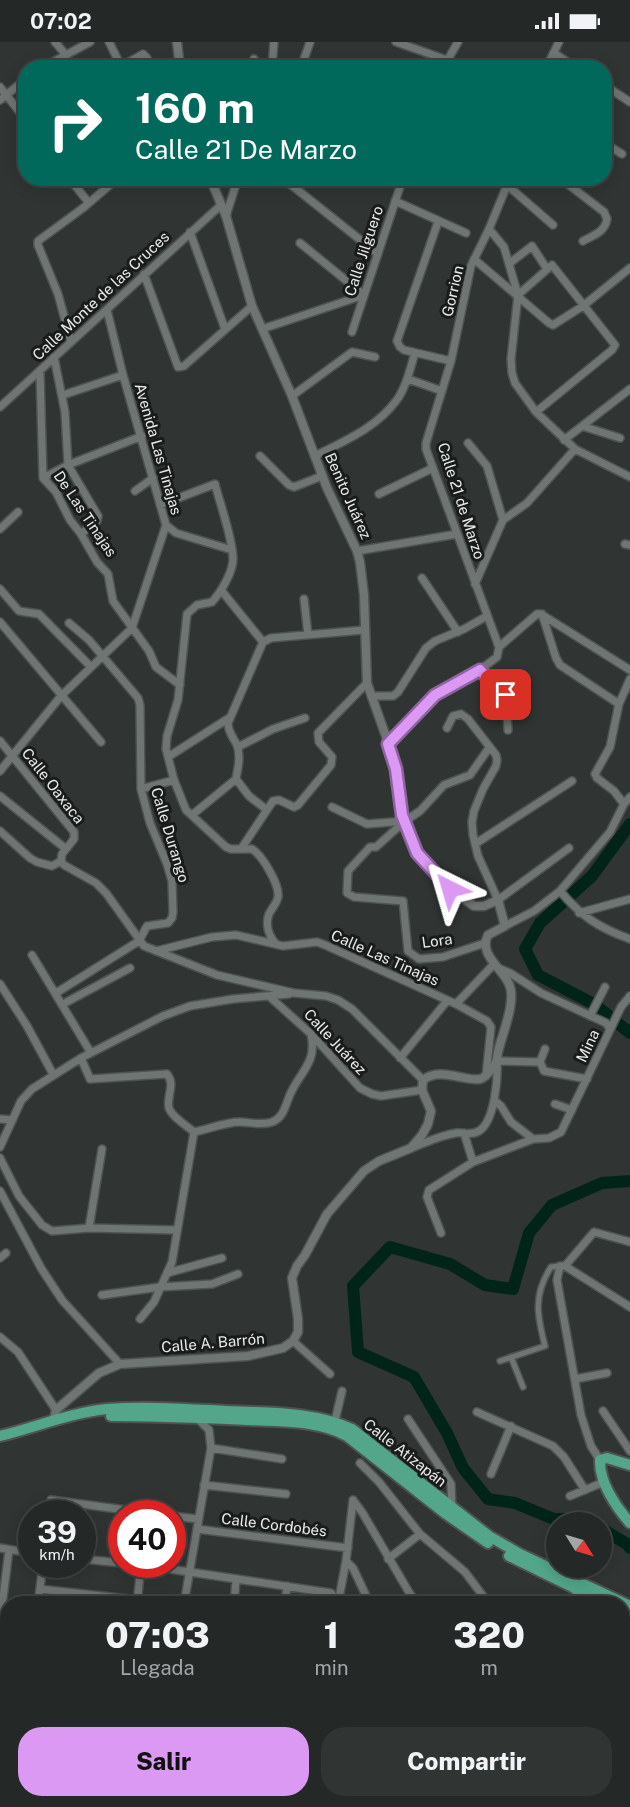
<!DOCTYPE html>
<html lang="es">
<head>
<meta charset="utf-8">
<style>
	:root { --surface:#242826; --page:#303432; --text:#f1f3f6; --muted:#a3a6a7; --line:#414443; --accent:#dc99f4 }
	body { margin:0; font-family:"Public Sans",sans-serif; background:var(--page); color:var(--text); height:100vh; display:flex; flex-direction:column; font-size:22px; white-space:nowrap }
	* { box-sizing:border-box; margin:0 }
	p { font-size:20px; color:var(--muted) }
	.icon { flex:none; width:33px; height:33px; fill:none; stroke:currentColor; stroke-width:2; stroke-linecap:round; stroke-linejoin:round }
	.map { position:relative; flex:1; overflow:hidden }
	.sheet { position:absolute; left:0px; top:1554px; width:630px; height:212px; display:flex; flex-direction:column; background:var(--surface); border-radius:24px 24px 0 0; box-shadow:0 3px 15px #0003,0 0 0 2px var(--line) }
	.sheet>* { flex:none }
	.banner { position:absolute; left:18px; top:18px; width:594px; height:126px; border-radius:24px; box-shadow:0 3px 15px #0003,0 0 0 2px var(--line); background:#00695c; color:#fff; overflow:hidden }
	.needle { width:39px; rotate:127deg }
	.fabs { position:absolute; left:546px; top:1470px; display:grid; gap:12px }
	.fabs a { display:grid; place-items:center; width:66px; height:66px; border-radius:50%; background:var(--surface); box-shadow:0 3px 15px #0003,0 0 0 2px var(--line); font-size:30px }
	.speed { position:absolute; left:18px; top:1458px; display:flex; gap:12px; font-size:30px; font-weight:700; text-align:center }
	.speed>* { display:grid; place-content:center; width:78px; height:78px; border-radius:50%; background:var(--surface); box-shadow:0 3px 15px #0003,0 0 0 2px var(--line); line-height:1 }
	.speed small { font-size:15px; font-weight:400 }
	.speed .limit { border:9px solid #d22; background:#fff; color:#111 }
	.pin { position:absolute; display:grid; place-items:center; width:51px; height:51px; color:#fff; margin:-26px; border-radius:12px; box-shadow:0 3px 9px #0006 }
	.me { position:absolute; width:66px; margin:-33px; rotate:320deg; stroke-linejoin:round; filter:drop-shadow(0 0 4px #0008) }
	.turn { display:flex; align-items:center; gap:21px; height:126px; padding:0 18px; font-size:27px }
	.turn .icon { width:78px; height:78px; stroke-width:2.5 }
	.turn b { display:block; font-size:42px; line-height:51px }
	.eta { display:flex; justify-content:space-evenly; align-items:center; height:102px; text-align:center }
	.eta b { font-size:36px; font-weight:800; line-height:42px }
	.cta { display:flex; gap:12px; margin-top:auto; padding:12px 18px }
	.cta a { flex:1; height:69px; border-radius:24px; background:var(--accent); color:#111; font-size:24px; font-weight:800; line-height:69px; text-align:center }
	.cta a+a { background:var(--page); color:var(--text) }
	.status { display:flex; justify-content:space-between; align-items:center; height:42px; padding:0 30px; background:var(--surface); direction:ltr }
	.status svg { height:16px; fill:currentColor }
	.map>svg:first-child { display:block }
</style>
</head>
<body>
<div class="status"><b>07:02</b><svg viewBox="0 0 49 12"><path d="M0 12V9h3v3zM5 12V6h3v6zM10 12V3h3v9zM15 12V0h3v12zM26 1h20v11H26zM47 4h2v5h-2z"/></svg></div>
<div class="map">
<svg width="630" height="1765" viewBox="0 0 630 1765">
	<rect width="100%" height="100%" fill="#303533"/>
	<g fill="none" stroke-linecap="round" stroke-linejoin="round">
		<path stroke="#012419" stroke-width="12" d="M630,782L592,834L540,881L525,907L538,933L594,962L630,991
			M583,1480L574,1477H554L515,1461L488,1457L463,1426L447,1391L414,1335L358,1310L353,1244L390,1205L450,1222L485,1243L513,1247L529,1191L552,1163L602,1141L630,1139
			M602,1487L627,1502L630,1506"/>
		<g stroke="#4e5351" stroke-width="8">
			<path id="pedestrian" d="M511,1315L523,1345
				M500,1319L545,1304C537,1273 533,1253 551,1225L560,1224"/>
		</g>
		<g stroke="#4e5351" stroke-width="10">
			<path id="minor" d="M55,0L66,13
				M109,0L122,26
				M396,0L447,18
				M554,11L576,26
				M254,17L256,26
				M302,23L310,0
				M42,26L90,0
				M118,26L143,12L147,16L151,26
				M272,26L274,0
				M443,26L458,0
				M546,26L559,0
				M604,43L630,60
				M0,45L26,78
				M0,58L26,37
				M604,101L622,112
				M69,136L89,161
				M491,136L507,143L553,183
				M560,136L604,170L607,177C605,190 594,193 583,199
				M285,138L378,212
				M395,159L466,191
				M226,174L238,136
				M438,180L397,299L400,305L404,308L451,319
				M489,187L504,205L518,253L511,317L512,331L515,341L536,370L575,407L630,435
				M190,190L225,287
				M474,217L549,281L553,283L583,264L630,226
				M510,221L532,204L547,227
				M144,232L178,325L184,324L252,264
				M518,253L552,223L615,303L612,308L536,370
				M262,287L364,253L300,201
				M352,290L403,136
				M71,300L58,252L38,203V199L83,166L118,136
				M54,315L65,370L68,423L98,474L97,479L81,492
				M40,331L43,436L56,450L70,478L81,492L97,520L108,532L113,559L149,609L156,625L180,643
				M408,337L442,349
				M63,353L123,333
				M292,354L352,310L375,315
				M0,365L221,163
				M582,384L620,396
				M564,398L630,347
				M468,401L487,424L503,478
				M260,414L289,443L294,445L322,434
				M315,414C344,399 376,386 396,359C406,346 410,327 415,311
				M43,436L68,423L142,394
				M135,449L153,436
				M379,452L433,426
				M160,463L215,442C220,462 233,497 233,517C233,530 221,550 212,560L197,563L187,572L178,658L167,694L166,707L174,738L186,768L226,805L231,807H252C262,813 280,843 278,855C277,861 272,866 269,872C265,883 269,894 276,902
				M166,483L176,491L232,508
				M0,487L18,470
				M625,502L630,503
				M357,509L457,492
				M422,536L458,590
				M475,542L503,478L527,461L575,407
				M0,547L19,569L39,572L90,624
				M221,548L263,600
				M304,557L308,593
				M544,574L630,628
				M0,580L101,700
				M499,605L426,407V401L451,319L471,224L489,187L510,136
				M499,605L537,572H542L556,616L560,623L619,662
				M499,605L497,615L480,628L487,638L502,647L506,653L508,688
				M371,654H393L398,650L426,606L435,599L464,587L487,574
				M447,686L453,674L461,672L468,677L496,713L497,718L496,724L483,747L474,769L472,780L473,793L478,814L498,858L569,806
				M0,699L74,790V797L62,812L61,819
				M388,702L435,653L480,628
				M238,705L273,687L305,676
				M168,715L229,676
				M0,729L61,654L132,586L166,483L123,333L107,268
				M236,737L249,754L267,768
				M141,747L174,738
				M0,754L66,807
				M624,762L614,749L597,736L595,732L610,705L619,662L630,637
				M332,765L367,782L405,779L420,769L444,743L470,733L489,706
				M192,773L236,737C238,726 241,714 237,703C233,695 228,690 228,681L263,600L271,596L364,588
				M405,779L376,805H370L348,829L347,851L354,855L403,859L408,909L419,917L443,915L485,901
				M0,789L30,816L37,820L52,824L61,819
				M475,802L572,739
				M241,807L273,759L279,758L294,765L298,763L331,723L332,715L319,700L318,691L367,641
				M61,819L64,823L96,841L106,851L144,904L217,933L294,951L326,954L338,958L352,967L423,1038
				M560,849C581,874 599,886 630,897
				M579,871L630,857
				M505,884L534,869L560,849L610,790L624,762L630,755
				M156,909L212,895L236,893L283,904L317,900L325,903L456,962L487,979L491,985L486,1034
				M32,913L91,1011
				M498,926L510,931L541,951L606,981L610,987
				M0,942L27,984L53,1032
				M56,951L139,899L147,884L168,881L172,876L173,870L172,839L167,822L150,781L141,747L140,663L138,656L89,598L69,581
				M270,955L311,992L360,1046L372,1052L381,1054L422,1048
				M63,962L130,926
				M456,962L494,922
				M590,974L605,945
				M81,1016L90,1037L167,1032C176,1043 166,1054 169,1066C172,1075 187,1084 194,1090
				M400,1016L447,959
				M540,1020L544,1029L587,1037
				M540,1020L545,1007
				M494,1058L501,1064L511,1080L533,1097
				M555,1062L572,1068
				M0,1077L12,1078
				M194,1090C209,1087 225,1080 240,1080C250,1080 261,1084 272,1080C283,1076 285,1065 289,1055C298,1031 318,1022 311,992
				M464,1091L473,1120
				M0,1105L21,1059L32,1047L81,1016L163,974L190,964L233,957L289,952
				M411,1106C425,1101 441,1093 456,1091C464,1090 471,1094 479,1089C495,1079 498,1036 497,1019L540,1020
				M0,1116L19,1154L42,1183L52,1189L89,1186L176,1188
				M0,1149L41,1226L62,1258L120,1322
				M89,1186L102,1107
				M441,1191L427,1155L429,1148L473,1120L533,1097L549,1096L561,1090L621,965L630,954
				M0,1216L6,1211
				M565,1224L594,1190L630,1200
				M167,1231L222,1216
				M102,1253L160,1245L212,1242L238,1232
				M140,1277L154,1260L172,1220L194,1090
				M0,1295L18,1310L56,1368
				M293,1299L330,1332
				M575,1337L607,1331
				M603,1369L630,1409
				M477,1370L553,1404L564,1415L585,1448
				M408,1377L451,1442L452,1466
				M335,1379L342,1349
				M211,1406L282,1417
				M600,1418L591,1404L581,1373L557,1238L560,1224H565L630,1265
				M360,1421L379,1440L420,1492L465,1530L489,1562
				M491,1432L511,1384
				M204,1443L286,1452
				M570,1454L604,1440
				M353,1458L362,1470L410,1552L418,1562
				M50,1472L51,1458L156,1472
				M172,1474L198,1477
				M197,1487L348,1506
				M0,1506L32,1511
				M82,1517L122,1521
				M388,1517L420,1492
				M346,1519L353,1526L370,1562
				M136,1522L331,1551L334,1555L333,1562
				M40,1547L137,1558
				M38,1562L43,1522
				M137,1562L141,1523
				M184,1562L211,1406L209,1388L198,1377
				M234,1562L236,1538
				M285,1562L287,1544
				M338,1562L346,1519L353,1458
				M2,1564L9,1508
				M0,1707L8,1708
				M622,1751L630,1749
				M474,1758L478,1765
				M84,1765L85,1758
				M158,1765L159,1758
				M355,1765L360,1758
				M440,1765L449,1763
				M594,1765L602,1758"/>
		</g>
		<g stroke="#4e5351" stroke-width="11">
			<path id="tertiary" d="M177,0L180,26
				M54,1377L56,1368L99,1331L120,1322L248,1314L283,1306L293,1299L298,1290V1277L292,1236L297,1224L305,1213L327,1172L364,1129L379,1119L411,1106L422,1093L428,1082L431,1069L422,1048L423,1038C440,1024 464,1040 480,1037C485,1036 488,1031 491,1028C496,1022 497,1018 498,1010C502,992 517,959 509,942C502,926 478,912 488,893L505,884L498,858L484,864H474L450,847L417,811L402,773L394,717L367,641L364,553L360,520L357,509L327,446L292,354L252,264L226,174L210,136
				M574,1547L584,1562
				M622,1601H630
				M0,1606L8,1607
				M622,1607L630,1616
				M10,1765L11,1758
				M328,1765L330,1758"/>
		</g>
		<g stroke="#4e5351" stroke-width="14">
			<path id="primary" d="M111,1374C157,1374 202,1376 249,1378C282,1380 317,1378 347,1394L446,1472L488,1501
				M0,1394C36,1385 70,1371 107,1367C146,1364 186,1367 226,1369C269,1371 312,1369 352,1387L489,1494L520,1512L630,1564
				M630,1423L607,1416L600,1418C599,1440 616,1465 630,1481
				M509,1514L607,1562
				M622,1569L630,1573"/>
		</g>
		<use href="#pedestrian" stroke="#6f7572" stroke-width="5"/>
		<use href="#minor" stroke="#6f7572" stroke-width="7"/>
		<use href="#tertiary" stroke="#6f7572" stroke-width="8"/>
		<use href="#primary" stroke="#53a68a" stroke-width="10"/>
	</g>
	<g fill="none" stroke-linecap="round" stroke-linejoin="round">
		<g stroke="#8f639f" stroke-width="15">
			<path id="route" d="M450,847L417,811L402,773L396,727L388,702L435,653L480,628C488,638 499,643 506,653"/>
		</g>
		<use href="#route" stroke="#dc99f4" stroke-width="10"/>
	</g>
	<g text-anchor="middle" stroke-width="6" stroke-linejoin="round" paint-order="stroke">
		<g font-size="15" fill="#e8ebea" stroke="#1a1c1b">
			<text transform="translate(364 209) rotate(-72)" y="5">Calle Jilguero</text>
			<text transform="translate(453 249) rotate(-77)" y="5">Gorrion</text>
			<text transform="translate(101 254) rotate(-43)" y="5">Calle Monte de las Cruces</text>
			<text transform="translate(158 407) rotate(74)" y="5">Avenida Las Tinajas</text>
			<text transform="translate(348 454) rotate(66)" y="5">Benito Juárez</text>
			<text transform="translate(461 459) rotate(72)" y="5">Calle 21 de Marzo</text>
			<text transform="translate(85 472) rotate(56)" y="5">De Las Tinajas</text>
			<text transform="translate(53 744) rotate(52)" y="5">Calle Oaxaca</text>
			<text transform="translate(170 793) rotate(73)" y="5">Calle Durango</text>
			<text transform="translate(437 899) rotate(-8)" y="5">Lora</text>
			<text transform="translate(385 916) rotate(24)" y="5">Calle Las Tinajas</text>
			<text transform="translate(335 1000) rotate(47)" y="5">Calle Juárez</text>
			<text transform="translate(588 1004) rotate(-65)" y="5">Mina</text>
			<text transform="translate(213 1301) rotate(-5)" y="5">Calle A. Barrón</text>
			<text transform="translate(405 1411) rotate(38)" y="5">Calle Atizapán</text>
			<text transform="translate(274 1483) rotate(7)" y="5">Calle Cordobés</text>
		</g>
	</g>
</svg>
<div class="fabs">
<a><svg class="needle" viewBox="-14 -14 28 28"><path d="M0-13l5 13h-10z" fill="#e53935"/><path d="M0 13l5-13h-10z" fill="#a3a6a7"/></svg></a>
</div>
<div class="speed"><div>39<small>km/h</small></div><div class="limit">40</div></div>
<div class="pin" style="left:506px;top:653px;background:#d93025"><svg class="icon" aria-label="arrive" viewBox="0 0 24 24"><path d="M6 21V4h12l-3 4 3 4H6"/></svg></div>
<svg class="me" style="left:450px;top:847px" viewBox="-20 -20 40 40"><path d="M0-17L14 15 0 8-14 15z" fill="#dc99f4" stroke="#fff" stroke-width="4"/></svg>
<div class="banner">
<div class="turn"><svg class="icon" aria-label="right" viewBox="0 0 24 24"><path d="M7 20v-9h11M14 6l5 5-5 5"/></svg><div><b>160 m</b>Calle 21 De Marzo</div></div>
</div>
<section class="sheet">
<div class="eta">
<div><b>07:03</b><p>Llegada</p></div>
<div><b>1</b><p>min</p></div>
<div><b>320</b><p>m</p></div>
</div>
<div class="cta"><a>Salir</a><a>Compartir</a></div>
</section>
</div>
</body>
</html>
